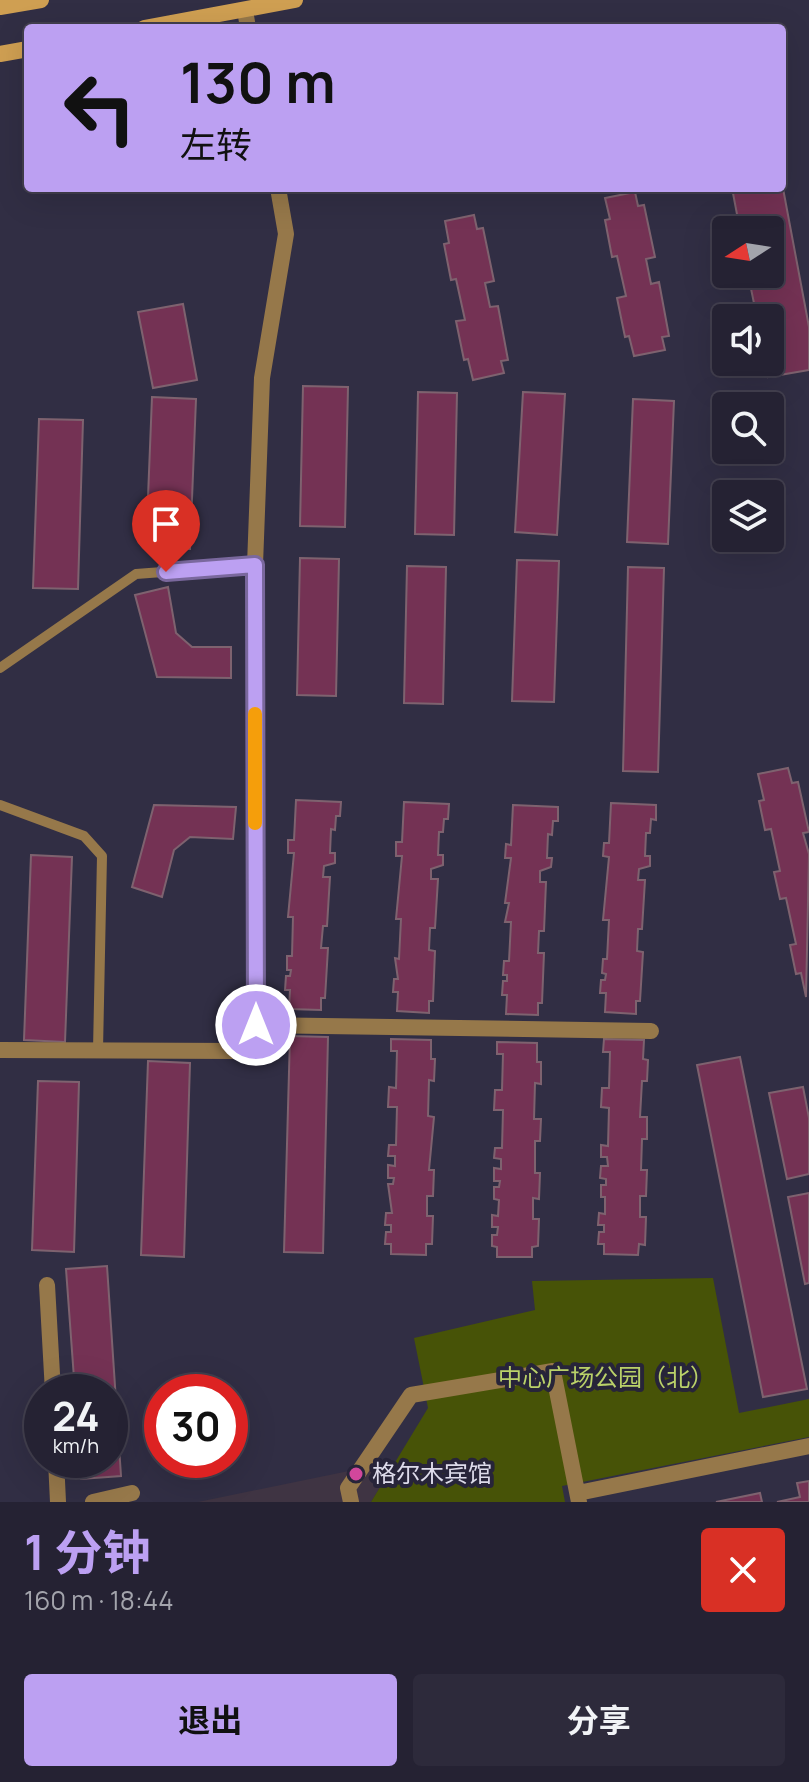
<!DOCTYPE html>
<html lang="zh">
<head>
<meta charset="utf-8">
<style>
	:root { --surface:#252233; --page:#2d2a3b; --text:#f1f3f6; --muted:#a3a4ac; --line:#423f4e; --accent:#bca0f2 }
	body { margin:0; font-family:Manrope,"Noto Sans SC",sans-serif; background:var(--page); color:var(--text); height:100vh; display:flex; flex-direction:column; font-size:30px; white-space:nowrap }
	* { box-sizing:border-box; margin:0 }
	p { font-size:26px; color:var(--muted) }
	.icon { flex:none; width:44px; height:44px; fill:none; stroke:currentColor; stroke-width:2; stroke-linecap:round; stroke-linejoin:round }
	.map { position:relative; height:1502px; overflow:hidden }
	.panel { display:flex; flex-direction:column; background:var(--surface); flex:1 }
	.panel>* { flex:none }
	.guide { position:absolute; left:24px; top:24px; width:762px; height:168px; border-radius:8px; box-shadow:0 8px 32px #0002,0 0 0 2px var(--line); background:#bca0f2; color:#111; overflow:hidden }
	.needle { width:52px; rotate:258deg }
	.fabs { position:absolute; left:712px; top:216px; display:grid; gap:16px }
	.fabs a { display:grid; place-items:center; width:72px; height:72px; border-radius:8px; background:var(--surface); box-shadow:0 8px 32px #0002,0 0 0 2px var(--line); font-size:40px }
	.speed { position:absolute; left:24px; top:1374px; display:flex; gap:16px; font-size:40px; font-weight:700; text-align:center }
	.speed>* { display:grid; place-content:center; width:104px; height:104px; border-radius:50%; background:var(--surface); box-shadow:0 8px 32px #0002,0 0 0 2px var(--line); line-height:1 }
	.speed small { font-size:20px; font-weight:400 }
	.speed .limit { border:12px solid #d22; background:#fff; color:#111 }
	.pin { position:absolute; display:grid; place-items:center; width:68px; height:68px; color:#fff; margin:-82px -34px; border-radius:50% 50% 50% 0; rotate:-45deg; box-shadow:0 0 8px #0007 }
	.pin .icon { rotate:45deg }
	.me { position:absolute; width:88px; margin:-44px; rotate:0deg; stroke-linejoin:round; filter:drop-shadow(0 0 6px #0008) }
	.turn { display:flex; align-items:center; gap:28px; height:168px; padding:0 24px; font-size:36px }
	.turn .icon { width:104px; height:104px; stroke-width:2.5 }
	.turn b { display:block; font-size:56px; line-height:68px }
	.round { display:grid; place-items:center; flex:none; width:84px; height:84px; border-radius:8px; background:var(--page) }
	.head { display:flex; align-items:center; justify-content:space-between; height:136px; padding:0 24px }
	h1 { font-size:48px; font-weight:700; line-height:60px; color:var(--accent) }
	.button { display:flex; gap:16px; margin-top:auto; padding:16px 24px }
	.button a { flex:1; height:92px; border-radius:8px; background:var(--accent); color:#111; font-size:32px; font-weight:700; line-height:92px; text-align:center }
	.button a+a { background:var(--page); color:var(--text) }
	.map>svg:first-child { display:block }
</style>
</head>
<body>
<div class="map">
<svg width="809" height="1502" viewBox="0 0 809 1502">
	<rect width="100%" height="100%" fill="#312e44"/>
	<path fill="#3f3443" d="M378,1465L382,1484L371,1502H198Z"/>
	<path fill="#475307" d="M713,1278L739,1413L809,1399V1437L562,1486L565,1502H371L428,1408L414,1338L535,1310L532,1281Z"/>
	<path fill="#743254" stroke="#7e626f" stroke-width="2" d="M782,183L809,327V370L768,377L765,362H770V318H757L748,274H770V230H740L732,188H782Z
		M635,192L638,206L644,205L655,257L646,259L651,284L659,282L669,336L662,337L665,350L634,356L629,336L625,337L617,298L626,296L617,256L612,257L605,220L610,219L605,198Z
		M474,215L477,229L483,228L494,281L485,283L490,307L498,306L508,360L501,361L504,373L473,380L468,359L464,360L456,321L465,320L456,279L451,280L444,244L449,243L445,221Z
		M183,304L197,380L153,388L138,312Z
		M303,386L348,387L345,527L300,526Z
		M418,392L457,393L454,535L415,534Z
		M523,392L565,394L557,535L515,532Z
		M152,397L196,399L190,549L146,547Z
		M633,399L674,401L668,544L627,542Z
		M39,419L83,420L78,589L33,588Z
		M300,558L339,559L336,696L297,695Z
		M517,560L559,561L554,702L512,701Z
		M407,566L446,567L443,704L404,703Z
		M628,567L664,568L658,772L623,771Z
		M168,587L176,633L192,647H231V678L157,677L135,595Z
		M788,768L792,783L798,782L809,832L803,833L809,854L806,997L801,973L796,974L790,945L796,944L786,898L780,899L774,872L780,871L771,829L765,830L759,801L764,800L758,774Z
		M296,800L341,802L340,816H336L335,830L331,829L330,853H335V863L324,866L323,877H330L327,926H323L321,948H328L325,998H321V1010L289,1009L290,990H285L286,976H290L291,970H287V956H292L293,917H288L294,853H288V840H294Z
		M404,802L449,804L448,819H444L443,832H439L438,855H443V865L431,869V879H438L435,928H430L429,950L435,951L433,1001H429V1013L397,1011L398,992H393L394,979H398L395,958L399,959L401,919H396L402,856H396V842H402Z
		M611,803L656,805V820L651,819L650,833H646L645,856H650V866L639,869L638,880H645L642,929H638L637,951L643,952L640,1001H636V1014L605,1012L606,993H600L601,980H605L606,974L602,973L603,959H607L609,920H603L609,857L603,856L604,843H609Z
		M154,805L236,807L233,839L190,837L174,850L162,897L132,887Z
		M513,805L558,807V821H553L552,835L548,834L547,858H552L551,867L540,871V882H546L544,931H539L538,953H544L542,1003H538V1015L506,1014L507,995H502L503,981H507V975H503L504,961H509L511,922H505L509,903H505L511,858H505L506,844L511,845Z
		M31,855L72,857L65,1042L24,1040Z
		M290,1036L328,1037L323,1253L284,1252Z
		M391,1039L431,1040V1059H435L434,1081L429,1080L428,1116L434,1117L429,1170H434L433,1196H427V1216H433L432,1244H426V1255L391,1254V1244H385L386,1232H391V1225H385L386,1213H392L388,1184H393L394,1178H388V1165L395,1166V1156H388L389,1145H396L397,1107H388L389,1087L396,1088L397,1051H391Z
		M604,1039L644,1040L643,1059L648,1060L647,1081H642L640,1117H647V1139H642L641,1170H647L646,1196H640V1217H646L645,1245L639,1244L638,1255L604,1254V1244H598L599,1232H604V1225H598L599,1213L605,1214V1197H601V1185H606V1179L600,1178L601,1166H608L607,1157H601V1145L608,1146L609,1108L601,1107L602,1088H609L610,1052H603Z
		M497,1042L537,1043V1062H541V1084L535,1083L534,1119H541L540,1141H535V1173H540L539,1199L533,1198V1219H539L538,1246L532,1247V1257H497V1247L492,1246V1235H497L498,1227H492V1215L498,1216L499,1200L494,1199V1187H499L500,1181H494V1168L501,1169V1159L494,1158L495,1148H502L503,1110H494L495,1090H502L503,1054H497Z
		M740,1057L807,1389L763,1397L697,1065Z
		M148,1061L190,1063L184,1257L141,1255Z
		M38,1081L79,1082L74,1252L32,1250Z
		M803,1087L809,1118V1174L787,1179L769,1093Z
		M809,1193V1283L805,1284L788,1197Z
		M107,1266L121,1476L81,1479L79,1460H110V1392H75L66,1269Z
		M809,1481V1502H777L800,1497L797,1483Z
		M760,1493L762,1502H716Z"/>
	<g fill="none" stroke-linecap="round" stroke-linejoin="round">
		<path stroke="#96784a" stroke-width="10" d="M0,668L136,574L255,565
			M0,805L84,836L102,856L98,1050"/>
		<path stroke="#96784a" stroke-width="16" d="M245,10L248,28
			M256,1025L255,565L262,378L286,234L278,188
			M0,1050L238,1051L256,1025L651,1031
			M47,1285L53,1392
			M56,1460L58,1502
			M578,1493L809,1446
			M93,1502L132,1493
			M351,1502L348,1488L411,1395L553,1371L579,1502"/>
		<path stroke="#cf9f52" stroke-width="16" d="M0,7L41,0
			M144,28L295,0
			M0,54L28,49"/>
	</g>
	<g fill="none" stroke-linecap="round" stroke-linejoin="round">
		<g stroke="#7a689d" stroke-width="20">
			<path id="route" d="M166,572L255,565L256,1025"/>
		</g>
		<use href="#route" stroke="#bca0f2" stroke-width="14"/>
		<path stroke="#f59e0b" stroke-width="14" d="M255,714V823"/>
	</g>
	<circle fill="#d1479c" stroke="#272439" stroke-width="3" cx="356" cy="1474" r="8"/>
	<g text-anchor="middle" stroke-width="8" stroke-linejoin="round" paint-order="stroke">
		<g font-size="24" fill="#bad169" stroke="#272439">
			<text x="606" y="1386">中心广场公园（北）</text>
		</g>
		<g font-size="24" fill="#dddbea" stroke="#272439" text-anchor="start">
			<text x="372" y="1482">格尔木宾馆</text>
		</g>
	</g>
</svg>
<div class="fabs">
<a><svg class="needle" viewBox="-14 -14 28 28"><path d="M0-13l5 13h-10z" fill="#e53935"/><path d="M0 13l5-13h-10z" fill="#a3a4ac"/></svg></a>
<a><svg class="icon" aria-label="sound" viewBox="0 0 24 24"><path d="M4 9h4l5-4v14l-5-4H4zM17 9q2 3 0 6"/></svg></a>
<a><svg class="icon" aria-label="search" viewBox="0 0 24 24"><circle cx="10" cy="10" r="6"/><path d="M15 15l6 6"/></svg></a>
<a><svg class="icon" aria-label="layers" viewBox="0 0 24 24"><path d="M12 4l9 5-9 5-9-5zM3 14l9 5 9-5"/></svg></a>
</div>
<div class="speed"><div>24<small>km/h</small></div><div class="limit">30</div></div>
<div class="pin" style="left:166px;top:572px;background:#d93025"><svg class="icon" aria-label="arrive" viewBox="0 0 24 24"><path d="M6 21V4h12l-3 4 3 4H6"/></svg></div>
<svg class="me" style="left:256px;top:1025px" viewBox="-20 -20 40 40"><circle r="17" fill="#bca0f2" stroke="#fff" stroke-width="3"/><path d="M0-11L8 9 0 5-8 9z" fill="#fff"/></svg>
<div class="guide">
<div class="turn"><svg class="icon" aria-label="left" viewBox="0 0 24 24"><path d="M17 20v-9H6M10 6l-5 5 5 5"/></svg><div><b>130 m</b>左转</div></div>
</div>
</div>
<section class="panel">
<div class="head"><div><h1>1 分钟</h1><p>160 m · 18:44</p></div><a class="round" style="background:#d93025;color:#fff"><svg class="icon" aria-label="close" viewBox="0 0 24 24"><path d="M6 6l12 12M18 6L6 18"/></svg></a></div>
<div class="button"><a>退出</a><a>分享</a></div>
</section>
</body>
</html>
